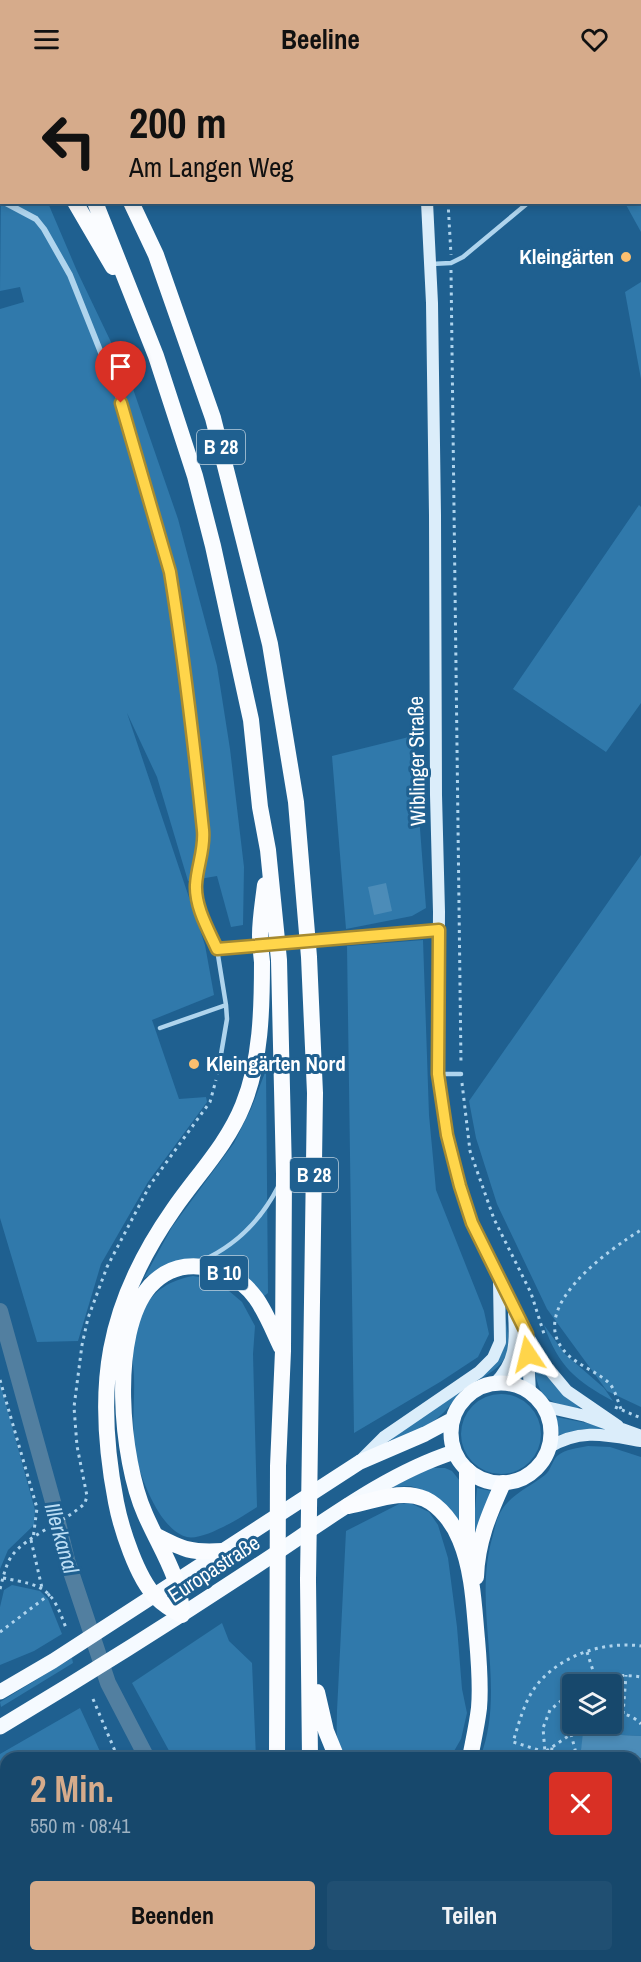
<!DOCTYPE html>
<html lang="de">
<head>
<meta charset="utf-8">
<style>
	:root { --surface:#17486c; --page:#204f72; --text:#f1f3f6; --muted:#9eb2c2; --line:#36607f; --accent:#d6ab8b }
	body { margin:0; font-family:"Archivo Narrow",sans-serif; background:var(--page); color:var(--text); height:100vh; display:flex; flex-direction:column; font-size:22px; white-space:nowrap }
	* { box-sizing:border-box; margin:0 }
	p { font-size:20px; color:var(--muted) }
	.icon { flex:none; width:33px; height:33px; fill:none; stroke:currentColor; stroke-width:2; stroke-linecap:round; stroke-linejoin:round }
	.map { position:relative; flex:1; overflow:hidden }
	.sheet { position:absolute; left:0px; top:1674px; width:642px; height:210px; display:flex; flex-direction:column; background:var(--surface); border-radius:18px 18px 0 0; box-shadow:0 3px 9px #0003,0 0 0 2px var(--line) }
	.sheet>* { flex:none }
	.top-card { position:absolute; left:0px; top:0px; width:642px; height:126px; box-shadow:0 3px 9px #0003,0 0 0 2px var(--line); background:#d6ab8b; color:#111; overflow:hidden }
	.tools { position:absolute; left:562px; top:1596px; display:grid; gap:12px }
	.tools a { display:grid; place-items:center; width:60px; height:60px; border-radius:6px; background:var(--surface); box-shadow:0 3px 9px #0003,0 0 0 2px var(--line); font-size:30px }
	.pin { position:absolute; display:grid; place-items:center; width:51px; height:51px; color:#fff; margin:-62px -26px; border-radius:50% 50% 50% 0; rotate:-45deg; box-shadow:0 0 6px #0007 }
	.pin .icon { rotate:45deg }
	.me { position:absolute; width:66px; margin:-33px; rotate:350deg; stroke-linejoin:round; filter:drop-shadow(0 0 4px #0008) }
	.turn { display:flex; align-items:center; gap:21px; height:126px; padding:0 30px; font-size:27px }
	.turn .icon { width:78px; height:78px; stroke-width:2.5 }
	.turn b { display:block; font-size:42px; line-height:51px }
	.round { display:grid; place-items:center; flex:none; width:63px; height:63px; border-radius:6px; background:var(--page) }
	.headline { display:flex; align-items:center; justify-content:space-between; height:102px; padding:0 30px }
	h1 { font-size:36px; font-weight:700; line-height:45px; color:var(--accent) }
	.action { display:flex; gap:12px; margin-top:auto; padding:12px 30px }
	.action a { flex:1; height:69px; border-radius:6px; background:var(--accent); color:#111; font-size:24px; font-weight:700; line-height:69px; text-align:center }
	.action a+a { background:var(--page); color:var(--text) }
	header { display:flex; justify-content:space-between; align-items:center; height:78px; padding:0 30px; background:var(--accent); color:#111; font-size:27px; font-weight:700 }
	.map>svg:first-child { display:block }
</style>
</head>
<body>
<header><svg class="icon" aria-label="menu" viewBox="0 0 24 24"><path d="M4 6h16M4 12h16M4 18h16"/></svg>Beeline<svg class="icon" aria-label="heart" viewBox="0 0 24 24"><path d="M12 20l-8-8c-3-5 5-10 8-4 3-6 11-1 8 4z"/></svg></header>
<div class="map">
<svg width="641" height="1884" viewBox="0 0 641 1884">
	<rect width="100%" height="100%" fill="#1f6090"/>
	<path fill="#3079ab" fill-rule="evenodd" d="M641,37V154L625,125L640,124Z
		M1,108L2,124L48,125L77,193L132,308L178,441L217,588L230,671L244,789L243,847L231,849L217,798L188,803L157,699L127,635L205,867L214,917L152,942L179,1021L206,1019L207,1024L148,1104L101,1186L78,1263L37,1264L0,1140V231L24,224L20,209L0,213Z
		M641,204V301L625,214Z
		M639,427L641,429V625L606,674L513,611Z
		M413,658L426,830L412,838L346,851L332,678Z
		M641,777V1329L607,1313L547,1231L497,1126L476,1060L469,1023Z
		M423,862L429,1037L436,1112L484,1233L489,1256L478,1279L440,1304L354,1355L347,868Z
		M266,992L268,1215L263,1219C210,1178 208,1167 144,1200L172,1149L234,1065L251,1031Z
		M193,1198L216,1202L242,1224L255,1248L253,1276L257,1429C243,1438 204,1463 187,1459C162,1453 144,1408 138,1386C130,1358 135,1328 134,1300C134,1289 131,1278 133,1268C134,1257 138,1243 143,1233C153,1212 171,1202 193,1198Z
		M504,1234C507,1250 513,1270 502,1284C492,1297 477,1301 464,1311C456,1317 453,1325 446,1332C430,1350 403,1359 382,1369L416,1342L494,1287C509,1268 505,1257 504,1234Z
		M544,1247L565,1276L604,1310L613,1323C576,1303 558,1288 544,1247Z
		M535,1277C548,1301 556,1313 579,1328L578,1331C538,1323 539,1315 532,1278Z
		M0,1305L35,1432L34,1447L8,1472L0,1491Z
		M461 1356a40 40 0 1 1 80 0a40 40 0 1 1-80 0Z
		M556,1339L612,1350L611,1353L582,1351L559,1357Z
		M588,1368L610,1369L641,1379V1658L584,1655L580,1679L574,1680H480C508,1608 471,1529 493,1457C495,1450 496,1442 500,1435C509,1417 530,1409 545,1397C551,1392 552,1383 557,1378C565,1371 578,1370 588,1368ZM573,1606H612V1646H573Z
		M431,1390H445L452,1393L460,1403L459,1451L427,1414L411,1408L392,1409Z
		M477,1410L491,1413L476,1452H473Z
		M410,1425L429,1434L438,1447L448,1480L457,1549L462,1611L467,1635L461,1661L450,1680H346C334,1667 337,1649 337,1633L346,1453L399,1426Z
		M12,1507L40,1513L48,1521L62,1556L34,1573L0,1587V1529L4,1512Z
		M222,1545L229,1563L252,1585L256,1680H173L132,1605Z
		M72,1580L73,1585L1,1629L0,1624Z
		M80,1630L103,1680H6V1719L0,1722V1676Z
		M636,1710L641,1712V1884H333V1878H636Z"/>
	<g fill="none" stroke-linecap="round" stroke-linejoin="round">
		<path stroke="#527fa0" stroke-width="16" d="M0,1233L53,1424L67,1482L108,1605L147,1680
			M252,1878L255,1884"/>
	</g>
	<path fill="#4c8cb8" d="M386,805L392,833L374,837L368,809Z
		M583,1655L641,1658V1680H580Z"/>
	<g fill="none" stroke-linecap="round" stroke-linejoin="round">
		<path stroke="#afd4ed" stroke-width="3" stroke-dasharray="3 4.5" stroke-linecap="butt" d="M440,0V2
			M448,124L451,177
			M451,192L461,986
			M462,1005L470,1073L494,1141L531,1215L545,1259
			M0,1302L37,1430L33,1461
			M615,1329L641,1340
			M621,1331C618,1324 615,1312 610,1306C596,1292 574,1287 562,1270C530,1227 610,1171 641,1152
			M31,1462L42,1510
			M3,1500C45,1508 51,1509 66,1550
			M0,1511C3,1500 5,1489 11,1479C25,1458 66,1444 85,1425L87,1418L77,1368L74,1329L82,1267L88,1240L107,1189L150,1107L210,1024L216,1002
			M0,1554L50,1516
			M587,1574L596,1602
			M585,1606C602,1597 622,1596 641,1599
			M573,1613L550,1632L543,1650L545,1674L586,1646
			M93,1621L118,1680
			M612,1635C621,1633 635,1639 641,1646
			M623,1636L626,1597
			M571,1656L577,1679
			M545,1674L513,1664C519,1645 524,1624 536,1608C560,1577 604,1563 641,1568
			M551,1680L552,1669
			M636,1739H641
			M1,1803L6,1812
			M221,1878L225,1884"/>
		<path stroke="#afd4ed" stroke-width="4.5" d="M172,2L177,0
			M431,186L451,185L463,179L529,124
			M217,871L226,927
			M160,950L226,927L227,941L218,994
			M438,996H461
			M201,1183C235,1168 261,1142 278,1109"/>
		<path stroke="#afd4ed" stroke-width="6" d="M4,124L36,141L44,151L70,197L121,325L169,494L184,583L203,759L196,807L198,827L217,871L259,867
			M278,866L438,852
			M0,1836L6,1833"/>
		<path stroke="#dbedfa" stroke-width="12" d="M419,0L420,2
			M427,124L432,225L435,437L436,717L439,834L438,996L447,1057L460,1108L472,1145L527,1256L530,1315
			M527,1257L547,1289L567,1313L618,1348
			M494,1306C516,1284 516,1265 514,1235
			M542,1328L586,1338L641,1358
			M548,1370C580,1350 606,1357 641,1363
			M363,1380L384,1359L479,1294L493,1280L500,1264L499,1203"/>
		<path stroke="#f5faff" stroke-width="15" d="M451 1355a50 50 0 1 1 100 0a50 50 0 1 1-100 0Z
			M0,1614L53,1583L360,1384L425,1356L453,1341
			M0,1649C87,1597 173,1543 258,1487C320,1447 383,1397 454,1374"/>
		<path stroke="#fafcff" stroke-width="16" d="M6,0L7,2
			M35,0V2
			M68,0L69,2
			M92,0L93,2
			M75,124L113,189
			M95,124L156,278L195,398L213,468L251,642L260,729L268,772L279,882L284,1096L283,1273L278,1388L277,1680
			M131,124L156,177L213,340L270,566L296,724L309,879L315,1015L308,1502L310,1680
			M265,807C263,824 260,841 260,857C260,866 261,875 262,884C262,931 261,983 243,1027C227,1067 197,1097 173,1132C106,1228 94,1310 116,1424C121,1450 137,1500 156,1519C164,1527 172,1532 182,1537C181,1499 160,1471 145,1436C121,1382 109,1255 150,1208C171,1185 198,1184 225,1195C257,1208 267,1240 281,1269
			M348,1428C373,1424 400,1410 425,1421C440,1428 454,1446 460,1462C473,1493 474,1529 477,1561C479,1584 481,1608 479,1630C477,1647 473,1664 470,1680
			M155,1457C184,1472 191,1475 223,1473
			M467,1469V1392
			M476,1499C477,1464 489,1436 503,1405
			M317,1614L326,1653L337,1680
			M281,1878V1884
			M309,1878V1884
			M321,1884L322,1878"/>
	</g>
	<g fill="none" stroke-linecap="round" stroke-linejoin="round">
		<g stroke="#a68a30" stroke-width="15">
			<path id="route" d="M121,325L170,494C184,580 194,666 203,752C205,771 197,788 196,807C195,829 208,851 217,871L439,852L438,996L447,1057L460,1108L472,1145L527,1256L528,1276"/>
		</g>
		<use href="#route" stroke="#ffd54a" stroke-width="10"/>
	</g>
	<g fill="#fbbf6f" stroke="#1f6090" stroke-width="2">
		<circle cx="626" cy="179" r="6"/>
		<circle cx="194" cy="986" r="6"/>
	</g>
	<g text-anchor="middle" stroke-width="6" stroke-linejoin="round" paint-order="stroke">
		<g fill="#1f6090" stroke="#bccfde" stroke-width="1.5">
			<rect x="197" y="352" width="48" height="34" rx="4.5"/>
			<rect x="290" y="1080" width="48" height="34" rx="4.5"/>
			<rect x="200" y="1178" width="48" height="34" rx="4.5"/>
		</g>
		<g font-size="20" font-weight="bold" fill="#fff">
			<text x="221" y="376">B 28</text>
			<text x="314" y="1104">B 28</text>
			<text x="224" y="1202">B 10</text>
		</g>
		<g font-size="21" font-weight="bold" fill="#fff" stroke="#1f6090" text-anchor="end">
			<text x="614" y="186">Kleingärten</text>
			<text x="206" y="993" text-anchor="start">Kleingärten Nord</text>
		</g>
		<g font-size="21" fill="#fff" stroke="#1f6090">
			<text transform="translate(417 683) rotate(-91)" y="7">Wiblinger Straße</text>
			<text transform="translate(214 1491) rotate(-33)" y="7">Europastraße</text>
		</g>
		<g font-size="22" font-style="italic" fill="#bbddf4" stroke="#1f6090">
			<text transform="translate(62 1460) rotate(74)" y="8">Illerkanal</text>
		</g>
	</g>
</svg>
<div class="tools">
<a><svg class="icon" aria-label="layers" viewBox="0 0 24 24"><path d="M12 4l9 5-9 5-9-5zM3 14l9 5 9-5"/></svg></a>
</div>
<div class="pin" style="left:121px;top:325px;background:#d93025"><svg class="icon" aria-label="arrive" viewBox="0 0 24 24"><path d="M6 21V4h12l-3 4 3 4H6"/></svg></div>
<svg class="me" style="left:528px;top:1276px" viewBox="-20 -20 40 40"><path d="M0-17L14 15 0 8-14 15z" fill="#ffd54a" stroke="#fff" stroke-width="4"/></svg>
<div class="top-card">
<div class="turn"><svg class="icon" aria-label="left" viewBox="0 0 24 24"><path d="M17 20v-9H6M10 6l-5 5 5 5"/></svg><div><b>200 m</b>Am Langen Weg</div></div>
</div>
<section class="sheet">
<div class="headline"><div><h1>2 Min.</h1><p>550 m · 08:41</p></div><a class="round" style="background:#d93025;color:#fff"><svg class="icon" aria-label="close" viewBox="0 0 24 24"><path d="M6 6l12 12M18 6L6 18"/></svg></a></div>
<div class="action"><a>Beenden</a><a>Teilen</a></div>
</section>
</div>
</body>
</html>
